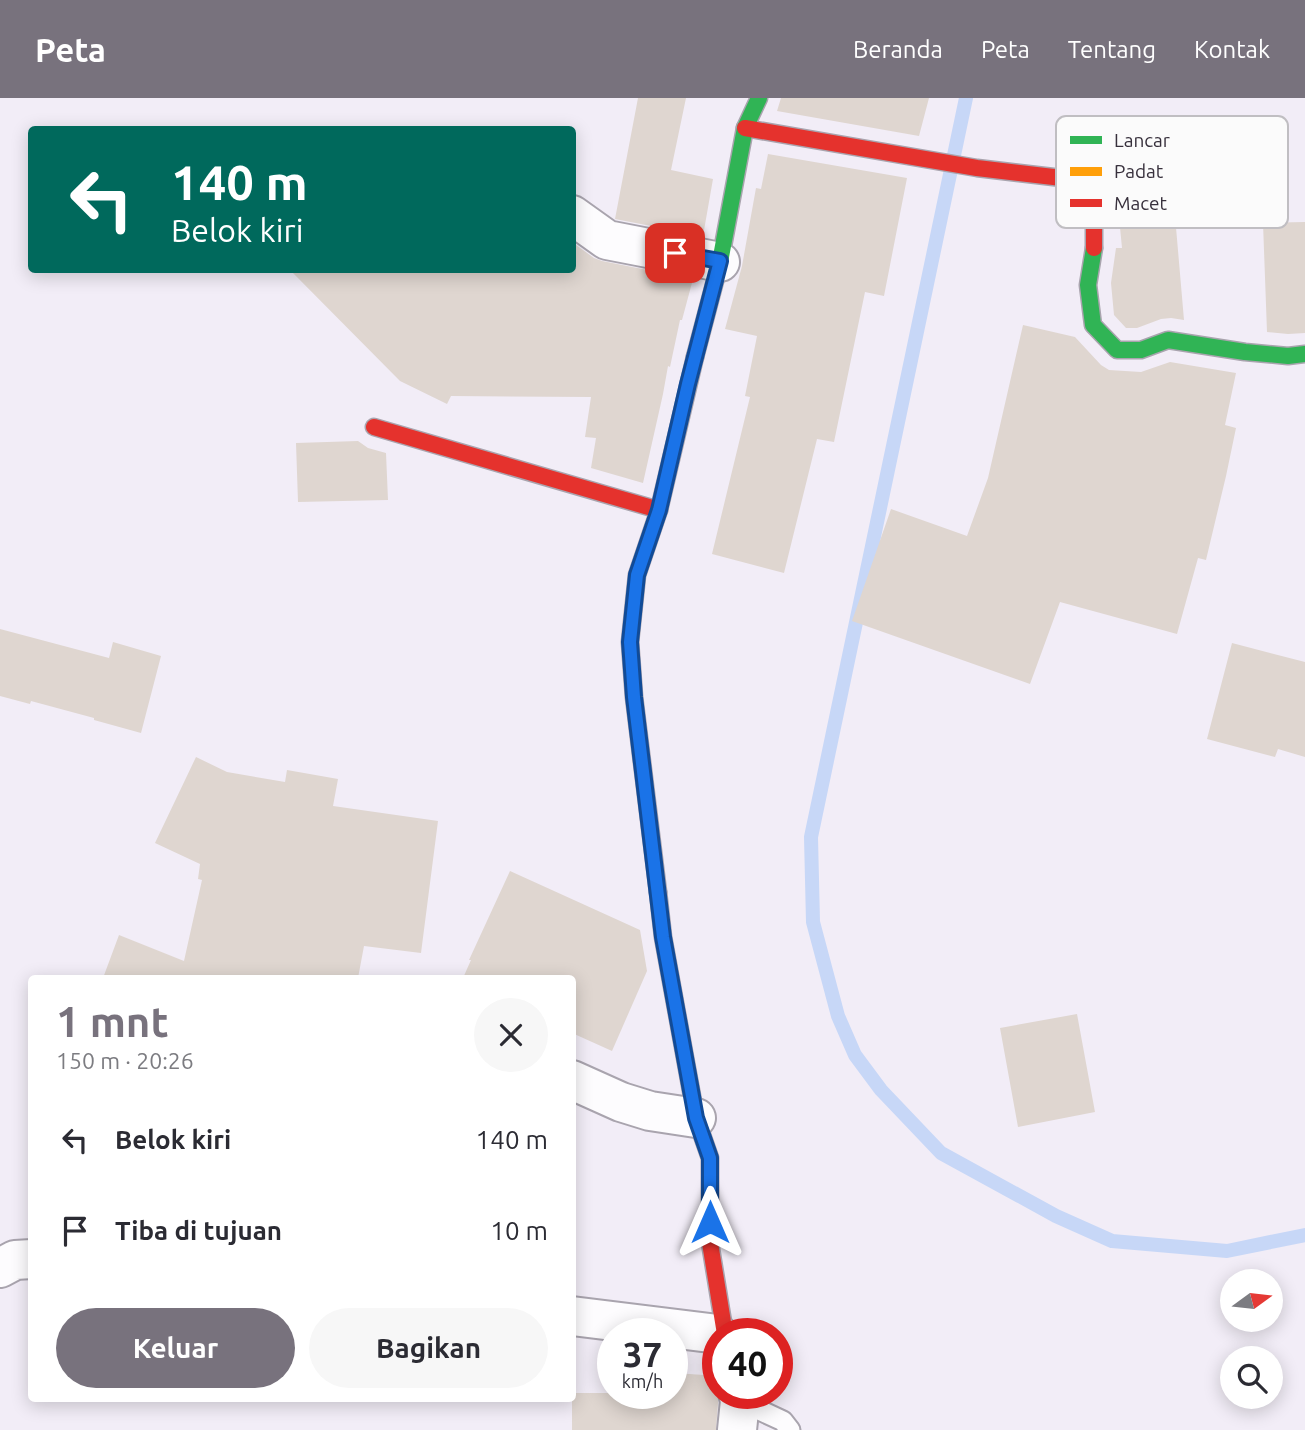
<!DOCTYPE html>
<html lang="id">
<head>
<meta charset="utf-8">
<style>
	:root { --surface:#fff; --page:#f7f7f7; --text:#2b2b33; --muted:#7c7c81; --accent:#78727d }
	body { margin:0; font-family:Ubuntu,sans-serif; background:var(--page); color:var(--text); height:100vh; display:flex; flex-direction:column; font-size:26px; white-space:nowrap }
	* { box-sizing:border-box; margin:0 }
	p { font-size:23px; color:var(--muted) }
	.icon { flex:none; width:38px; height:38px; fill:none; stroke:currentColor; stroke-width:2; stroke-linecap:round; stroke-linejoin:round }
	.map { position:relative; flex:1; overflow:hidden }
	.sheet { position:absolute; left:28px; top:877px; width:548px; height:427px; display:flex; flex-direction:column; background:var(--surface); border-radius:7px; box-shadow:0 4px 18px #0003 }
	.sheet>* { flex:none }
	.guide { position:absolute; left:28px; top:28px; width:548px; height:147px; border-radius:7px; box-shadow:0 4px 18px #0003; background:#00695c; color:#fff; overflow:hidden }
	.needle { width:46px; rotate:75deg }
	.tools { position:absolute; left:1220px; top:1171px; display:grid; gap:14px }
	.tools a { display:grid; place-items:center; width:63px; height:63px; border-radius:50%; background:var(--surface); box-shadow:0 4px 18px #0003; font-size:35px }
	.speed { position:absolute; left:597px; top:1220px; display:flex; gap:14px; font-size:35px; font-weight:700; text-align:center }
	.speed>* { display:grid; place-content:center; width:91px; height:91px; border-radius:50%; background:var(--surface); box-shadow:0 4px 18px #0003; line-height:1 }
	.speed small { font-size:18px; font-weight:400 }
	.speed .limit { border:10px solid #d22; background:#fff; color:#111 }
	.pin { position:absolute; display:grid; place-items:center; width:60px; height:60px; color:#fff; margin:-30px; border-radius:14px; box-shadow:0 4px 10px #0006 }
	.me { position:absolute; width:77px; margin:-38px; rotate:0deg; stroke-linejoin:round; filter:drop-shadow(0 0 5px #0008) }
	.turn { display:flex; align-items:center; gap:24px; height:147px; padding:0 28px; font-size:32px }
	.turn .icon { width:91px; height:91px; stroke-width:2.5 }
	.turn b { display:block; font-size:49px; line-height:60px }
	.round { display:grid; place-items:center; flex:none; width:74px; height:74px; border-radius:37px; background:var(--page) }
	.headline { display:flex; align-items:center; justify-content:space-between; height:119px; padding:0 28px }
	h1 { font-size:42px; font-weight:700; line-height:52px; color:var(--accent) }
	.primary-button { display:flex; gap:14px; margin-top:auto; padding:14px 28px }
	.primary-button a { flex:1; height:80px; border-radius:42px; background:var(--accent); color:#fff; font-size:28px; font-weight:700; line-height:80px; text-align:center }
	.primary-button a+a { background:var(--page); color:var(--text) }
	ul { padding:0; list-style:none }
	li { display:flex; align-items:center; gap:21px; height:91px; padding:0 28px }
	li div { flex:1 }
	li b { display:block; font-size:26px }
	li em { font-style:normal }
	header { display:flex; align-items:center; gap:42px; box-sizing:border-box; height:98px; padding:0 35px; background:var(--accent); color:#fff }
	header strong { font-size:33px }
	nav { display:flex; gap:38px; margin-inline-start:auto; font-size:24px }
	.map>svg:first-child { display:block }
</style>
</head>
<body>
<header>
<strong>Peta</strong>
<nav><a>Beranda</a><a>Peta</a><a>Tentang</a><a>Kontak</a></nav>
</header>
<div class="map">
<svg width="1305" height="1332" viewBox="0 0 1305 1332">
	<rect width="100%" height="100%" fill="#f2edf7"/>
	<g fill="none" stroke-linecap="round" stroke-linejoin="round">
		<path stroke="#c7d7f7" stroke-width="14" d="M966,0L811,739L813,824L838,918L855,957L881,992L941,1055L1056,1118L1112,1143L1227,1153L1305,1137"/>
	</g>
	<path fill="#dfd6d0" d="M638,0H686L671,72L713,81L703,138L615,121Z
		M781,0H929L919,38L777,13Z
		M768,56L907,80L884,198L865,194L834,344L817,341L784,475L712,456L750,299L745,298L757,238L725,231L742,168L756,90L761,91Z
		M1172,83L1184,222L1171,220L1161,221L1137,230H1126L1114,217L1111,185L1116,150H1122L1116,88Z
		M1305,124V235L1288,236L1267,234L1263,125Z
		M572,144L594,160L602,163L693,181L682,222H680L670,269L668,268L663,296L643,385L591,370L596,340L585,339L591,299L451,298L447,306L400,283L290,172H572Z
		M1023,227L1075,239L1101,267L1109,272L1141,274L1170,264L1236,275L1225,327L1236,330L1226,378L1206,462L1198,460L1177,536L1060,504L1030,586L852,523L891,411L967,438L988,380Z
		M358,343L368,350L386,355L388,402L298,404L296,345Z
		M0,531L109,560L113,544L161,558L141,635L94,622V620L31,603L30,606L0,598Z
		M1232,545L1305,564V659L1278,651L1275,659L1207,641Z
		M196,659L227,674L285,684L287,672L338,681L333,708L438,723L421,855L364,848L358,880H103L119,837L184,863L202,782L198,781L200,766L155,745Z
		M510,773L640,832L647,873L612,953L572,935V880H463L471,862H469Z
		M1077,916L1095,1014L1018,1029L1000,930Z
		M675,1275L718,1278V1305L716,1332H572V1295H674Z"/>
	<g fill="none" stroke-linecap="round" stroke-linejoin="round">
		<g stroke="#a9a4ae" stroke-width="23">
			<path id="lane" d="M740,1303L783,1323L790,1332"/>
		</g>
		<g stroke="#a9a4ae" stroke-width="42">
			<path id="street" d="M572,117L607,142L720,164
				M572,982L621,1004L650,1013L696,1020
				M0,1170L15,1162L32,1161
				M572,1218L718,1236
				M737,1332L740,1303L738,1295"/>
		</g>
		<g stroke="#a9a4ae" stroke-width="19">
			<path id="fast" d="M1094,150L1088,187L1093,227L1117,252H1141L1168,242L1245,254L1288,258L1305,256
				M695,259L720,164L745,30L759,0"/>
		</g>
		<g stroke="#a9a4ae" stroke-width="19">
			<path id="slow" d="M658,794L634,599L630,544L637,477L659,412L695,259"/>
		</g>
		<g stroke="#a9a4ae" stroke-width="19">
			<path id="jam" d="M745,30L977,70L1062,80L1075,85L1080,91L1094,125V150
				M374,329L659,412
				M658,794L663,839L696,1020L710,1060V1145L725,1236"/>
		</g>
		<use href="#lane" stroke="#fdfcfe" stroke-width="19"/>
		<use href="#street" stroke="#fdfcfe" stroke-width="38"/>
		<use href="#fast" stroke="#30b455" stroke-width="16"/>
		<use href="#slow" stroke="#ff9f0a" stroke-width="16"/>
		<use href="#jam" stroke="#e5322d" stroke-width="16"/>
	</g>
	<g fill="none" stroke-linecap="round" stroke-linejoin="round">
		<g stroke="#114b97" stroke-width="18">
			<path id="route" d="M675,155L720,163L688,286L659,412L637,477L630,544L634,599L663,839L696,1020L710,1060V1124"/>
		</g>
		<use href="#route" stroke="#1a73e8" stroke-width="12"/>
	</g>
	<rect x="1056" y="18" width="232" height="112" rx="10" fill="#fbfbfb" stroke="#c0bec2" stroke-width="2"/>
	<rect x="1070" y="38" width="32" height="8" fill="#30b455"/>
	<rect x="1070" y="69" width="32" height="9" fill="#ff9f0a"/>
	<rect x="1070" y="101" width="32" height="8" fill="#e5322d"/>
	<g font-size="19" fill="#37303c">
		<text x="1114" y="49">Lancar</text>
		<text x="1114" y="80">Padat</text>
		<text x="1114" y="112">Macet</text>
	</g>
</svg>
<div class="tools">
<a><svg class="needle" viewBox="-14 -14 28 28"><path d="M0-13l5 13h-10z" fill="#e53935"/><path d="M0 13l5-13h-10z" fill="#7c7c81"/></svg></a>
<a><svg class="icon" aria-label="search" viewBox="0 0 24 24"><circle cx="10" cy="10" r="6"/><path d="M15 15l6 6"/></svg></a>
</div>
<div class="speed"><div>37<small>km/h</small></div><div class="limit">40</div></div>
<div class="pin" style="left:675px;top:155px;background:#d93025"><svg class="icon" aria-label="arrive" viewBox="0 0 24 24"><path d="M6 21V4h12l-3 4 3 4H6"/></svg></div>
<svg class="me" style="left:710px;top:1124px" viewBox="-20 -20 40 40"><path d="M0-17L14 15 0 8-14 15z" fill="#1a73e8" stroke="#fff" stroke-width="4"/></svg>
<div class="guide">
<div class="turn"><svg class="icon" aria-label="left" viewBox="0 0 24 24"><path d="M17 20v-9H6M10 6l-5 5 5 5"/></svg><div><b>140 m</b>Belok kiri</div></div>
</div>
<section class="sheet">
<div class="headline"><div><h1>1 mnt</h1><p>150 m · 20:26</p></div><a class="round"><svg class="icon" aria-label="close" viewBox="0 0 24 24"><path d="M6 6l12 12M18 6L6 18"/></svg></a></div>
<ul>
<li><svg class="icon" aria-label="left" viewBox="0 0 24 24"><path d="M17 20v-9H6M10 6l-5 5 5 5"/></svg><div><b>Belok kiri</b></div><em>140 m</em></li>
<li><svg class="icon" aria-label="arrive" viewBox="0 0 24 24"><path d="M6 21V4h12l-3 4 3 4H6"/></svg><div><b>Tiba di tujuan</b></div><em>10 m</em></li>
</ul>
<div class="primary-button"><a>Keluar</a><a>Bagikan</a></div>
</section>
</div>
</body>
</html>
